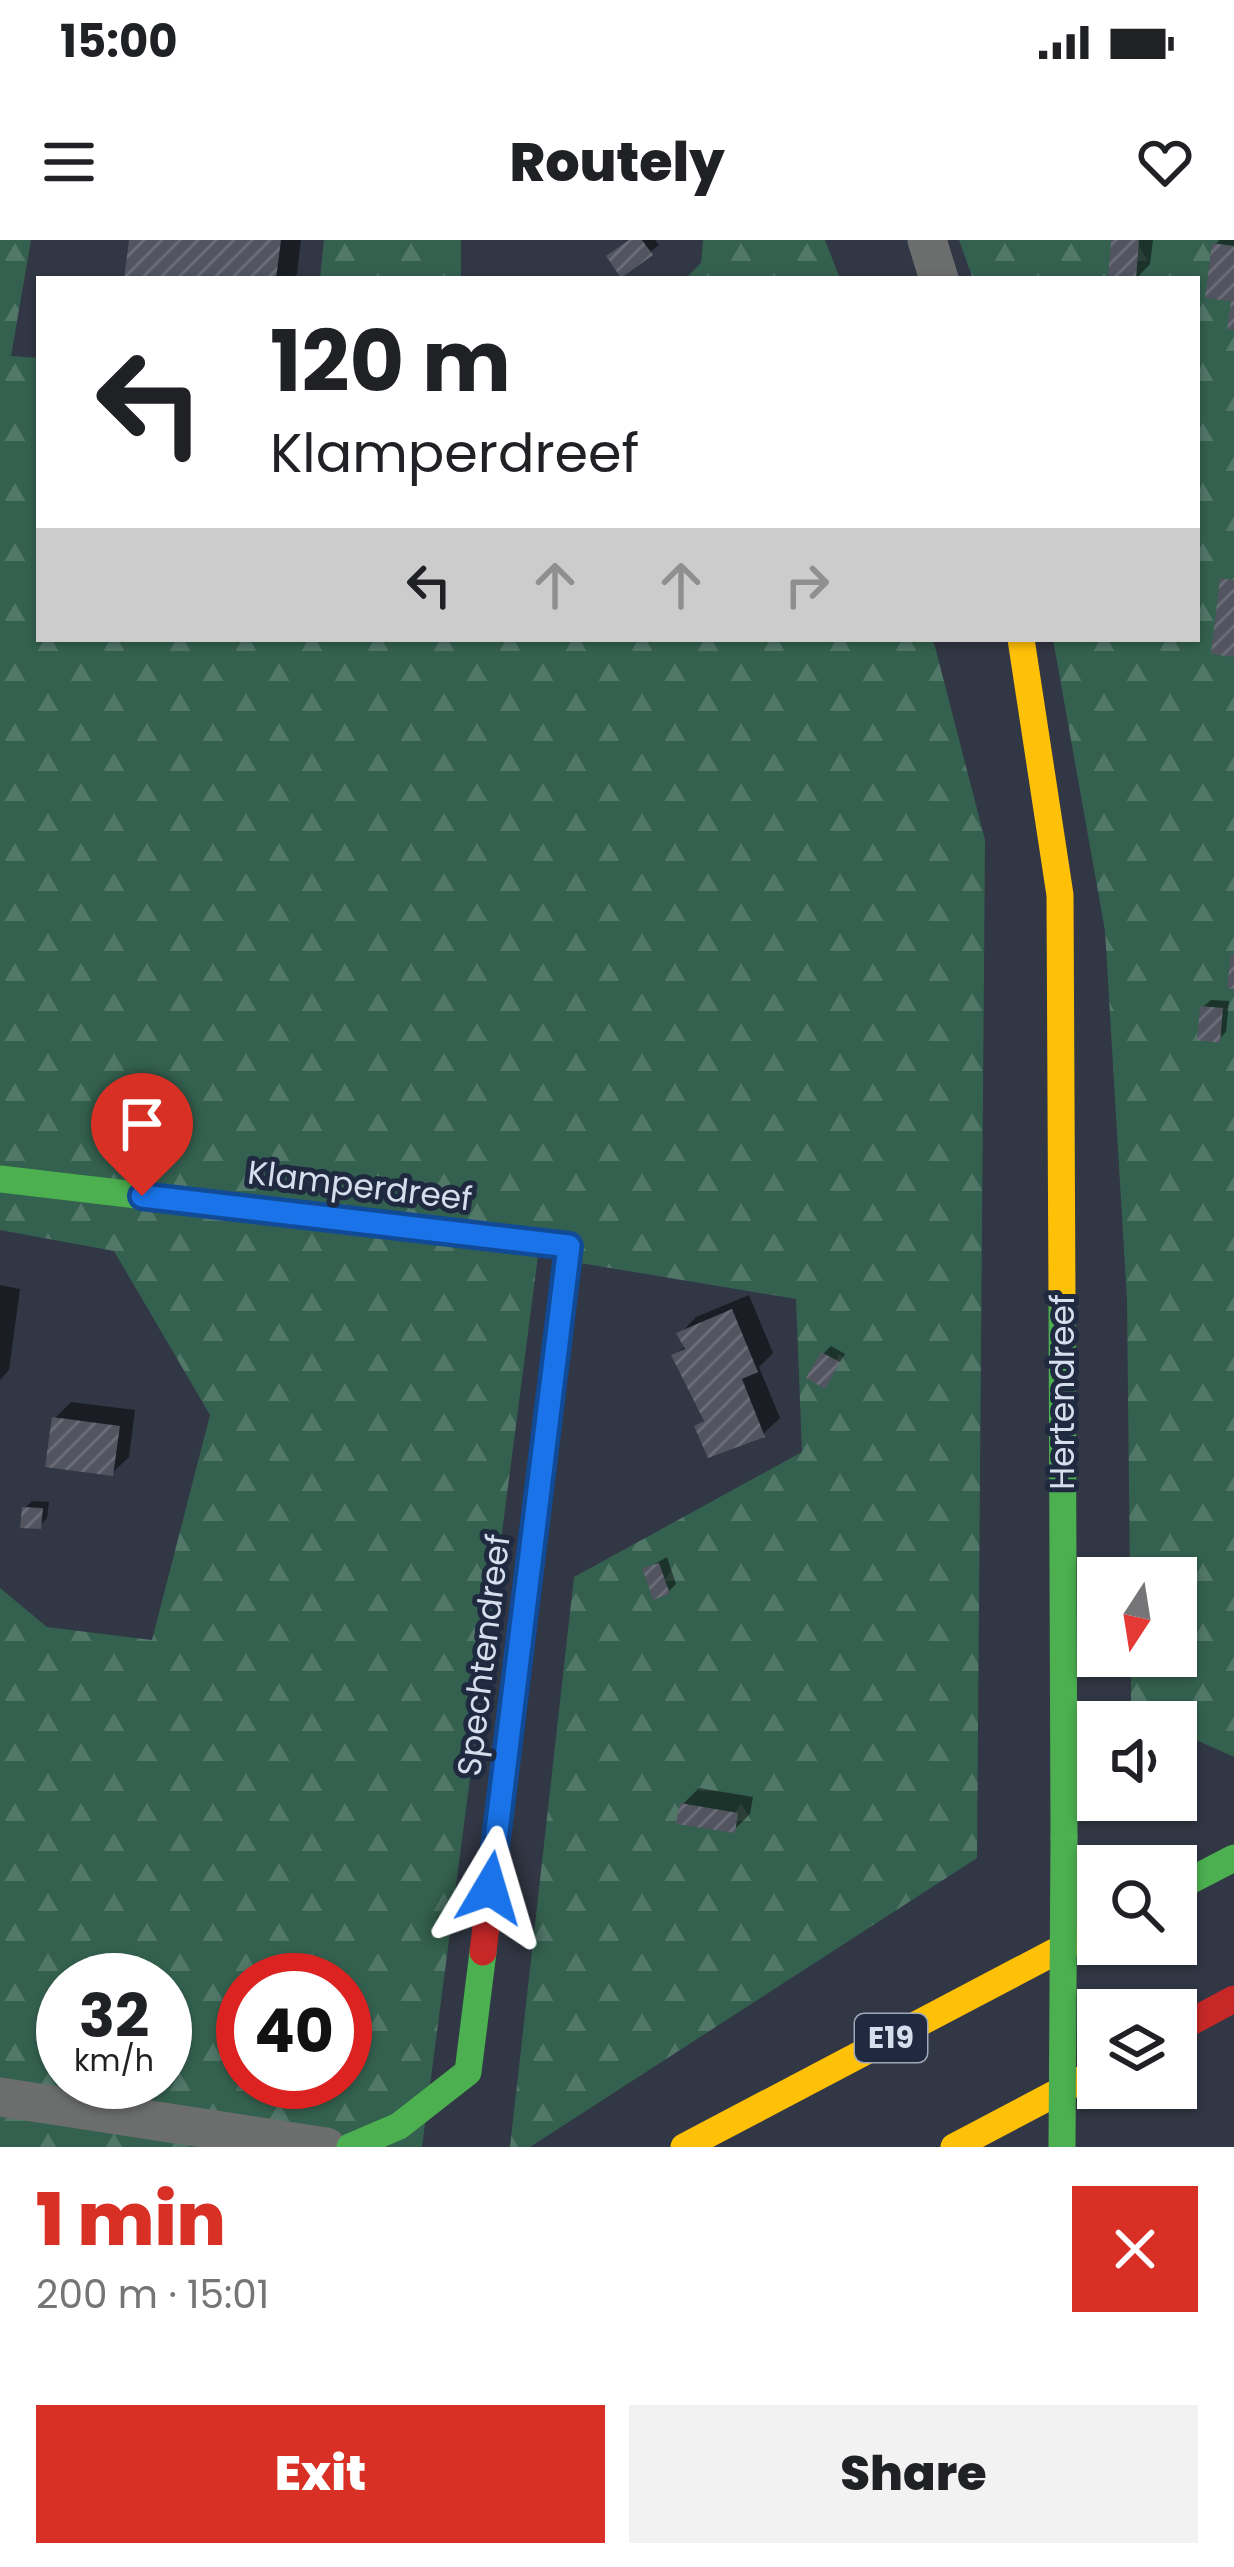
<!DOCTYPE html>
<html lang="en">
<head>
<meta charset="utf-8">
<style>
	:root { --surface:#fff; --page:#f2f2f2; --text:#202124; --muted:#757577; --accent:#d93025 }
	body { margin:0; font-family:Poppins,sans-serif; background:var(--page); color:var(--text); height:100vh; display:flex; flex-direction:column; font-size:45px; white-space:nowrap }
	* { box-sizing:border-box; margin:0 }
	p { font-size:39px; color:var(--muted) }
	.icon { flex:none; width:66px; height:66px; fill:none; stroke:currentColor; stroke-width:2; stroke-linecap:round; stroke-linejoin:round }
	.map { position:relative; height:1907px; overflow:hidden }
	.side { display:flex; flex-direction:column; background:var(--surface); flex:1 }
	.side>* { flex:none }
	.top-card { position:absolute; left:36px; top:36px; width:1164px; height:366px; border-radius:0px; box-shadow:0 3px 9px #0004; background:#fff; color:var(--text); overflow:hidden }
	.needle { width:78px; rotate:192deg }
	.buttons { position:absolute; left:1077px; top:1317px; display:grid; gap:24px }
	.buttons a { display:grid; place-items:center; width:120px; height:120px; border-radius:0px; background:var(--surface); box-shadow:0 3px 9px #0004; font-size:60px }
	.speed { position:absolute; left:36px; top:1713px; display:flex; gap:24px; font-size:60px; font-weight:700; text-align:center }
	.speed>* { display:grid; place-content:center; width:156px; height:156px; border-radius:50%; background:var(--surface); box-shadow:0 3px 9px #0004; line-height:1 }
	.speed small { font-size:30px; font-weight:400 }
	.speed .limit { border:18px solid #d22; background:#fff; color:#111 }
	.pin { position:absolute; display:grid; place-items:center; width:102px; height:102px; color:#fff; margin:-123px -51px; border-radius:50% 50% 50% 0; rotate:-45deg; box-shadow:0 0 12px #0007 }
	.pin .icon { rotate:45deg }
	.me { position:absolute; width:132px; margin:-66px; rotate:7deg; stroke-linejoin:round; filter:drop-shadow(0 0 9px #0008) }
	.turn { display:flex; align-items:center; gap:42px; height:252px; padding:0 36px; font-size:54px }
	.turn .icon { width:156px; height:156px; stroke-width:2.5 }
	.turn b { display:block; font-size:84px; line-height:102px }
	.lanes { display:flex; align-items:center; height:114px; padding:0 36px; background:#0003; justify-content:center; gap:60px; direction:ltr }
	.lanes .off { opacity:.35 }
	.round { display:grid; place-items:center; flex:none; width:126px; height:126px; border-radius:0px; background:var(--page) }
	.overview { display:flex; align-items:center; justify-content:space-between; height:204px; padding:0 36px }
	h1 { font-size:72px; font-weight:800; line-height:90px; color:var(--accent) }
	.button { display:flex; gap:24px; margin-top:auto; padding:24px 36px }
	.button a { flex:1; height:138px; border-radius:0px; background:var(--accent); color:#fff; font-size:48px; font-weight:800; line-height:138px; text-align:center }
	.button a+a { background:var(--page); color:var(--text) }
	.status { display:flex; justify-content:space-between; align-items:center; height:84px; padding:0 60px; background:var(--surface); direction:ltr }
	.status svg { height:33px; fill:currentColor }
	header { display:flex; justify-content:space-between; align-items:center; height:156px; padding:0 36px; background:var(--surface); font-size:54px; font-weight:800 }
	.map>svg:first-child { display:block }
</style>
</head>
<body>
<div class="status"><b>15:00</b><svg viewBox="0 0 49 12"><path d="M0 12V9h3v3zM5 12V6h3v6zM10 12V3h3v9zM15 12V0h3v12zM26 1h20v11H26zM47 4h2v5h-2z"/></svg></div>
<header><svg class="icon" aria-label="menu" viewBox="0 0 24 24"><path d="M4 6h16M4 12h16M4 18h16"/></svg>Routely<svg class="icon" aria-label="heart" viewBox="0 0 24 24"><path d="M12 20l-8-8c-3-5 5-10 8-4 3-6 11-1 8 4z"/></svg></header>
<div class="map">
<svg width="1234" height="1907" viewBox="0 0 1234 1907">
	<defs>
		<pattern id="forest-firs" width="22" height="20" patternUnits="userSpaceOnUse" patternTransform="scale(3)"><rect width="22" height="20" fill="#34614f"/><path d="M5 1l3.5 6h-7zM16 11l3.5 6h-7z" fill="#517769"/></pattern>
		<pattern id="building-hatch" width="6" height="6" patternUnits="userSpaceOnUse" patternTransform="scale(3)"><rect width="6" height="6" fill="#525460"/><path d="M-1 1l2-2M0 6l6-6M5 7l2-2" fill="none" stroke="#6a6c77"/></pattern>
	</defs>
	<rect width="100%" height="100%" fill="#313744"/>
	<path fill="url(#forest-firs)" fill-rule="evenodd" d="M0,0H31L11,116L39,118V399H933L985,600L977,1618L530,1907H510L574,1337L802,1212L796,1059L538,1016L422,1907H0V1348L47,1387L152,1400L210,1175L114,1011L0,990ZM63,1740H165V1842H63ZM243,1740H345V1842H243Z
		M324,0H461V39H320Z
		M703,0H825L840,39H685L701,23Z
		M959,0H1234V1517L1176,1491V1482H1156L1131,1471V1416H1176V1338H1130L1127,1060L1105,691L1053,399H1197V39H973Z"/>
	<path fill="#0007" d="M132,0H301L297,34L292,39H127Z
		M631,0H655L659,5L622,34Z
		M1114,0H1153L1150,24L1136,39Z
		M1219,0H1234V58L1215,5Z
		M1211,760L1229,761L1226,792L1219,799L1203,767Z
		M0,1045L20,1049L9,1130L0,1140Z
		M749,1055L773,1113L759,1127L780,1178L763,1194L698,1187L706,1178L675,1116L686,1105L680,1094L696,1077Z
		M831,1106L845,1114L825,1145L823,1114Z
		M71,1162L135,1170L129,1217L112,1233L55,1178Z
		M32,1261L49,1262L47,1278L40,1286L25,1268Z
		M667,1317L676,1344L668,1352L646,1329Z
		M699,1548L753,1557L750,1574L734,1590L683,1564Z"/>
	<path fill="url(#building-hatch)" d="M129,0H281L276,39H124Z
		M629,0H642L653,15L621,38L606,16Z
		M1111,0H1139L1136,39H1108Z
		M1212,3L1234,6V90L1227,89L1231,61L1205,58Z
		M1220,338L1234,340V417L1211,414Z
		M1231,714H1234V749L1227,748Z
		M1200,766L1223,768L1220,803L1197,800Z
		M732,1069L758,1132L742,1139L765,1197L708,1218L694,1186L704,1181L671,1115L685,1109L676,1093Z
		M821,1112L840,1122L825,1149L806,1138Z
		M52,1177L120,1186L113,1236L45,1227Z
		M22,1267L43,1268L41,1289L20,1288Z
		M659,1323L670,1354L653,1360L642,1328Z
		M680,1563L738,1573L735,1593L676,1584Z"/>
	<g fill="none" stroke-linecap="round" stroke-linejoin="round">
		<path stroke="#6c6d6d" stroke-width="39" d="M927,0L939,39
			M0,1857L326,1907"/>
		<path stroke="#4caf50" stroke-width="27" d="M0,939L569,1006L537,1264
			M1062,1060L1064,1597
			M1176,1648L1234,1618
			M350,1907L399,1886L468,1832L483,1712"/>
		<path stroke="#ffc107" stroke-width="27" d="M1021,399L1060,655L1062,1060
			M684,1907L1098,1689
			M954,1907L1098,1831"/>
		<path stroke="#c62828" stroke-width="27" d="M483,1712L537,1264
			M1176,1790L1234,1759"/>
		<path stroke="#4caf50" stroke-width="27" d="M1062,1907L1064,1597"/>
	</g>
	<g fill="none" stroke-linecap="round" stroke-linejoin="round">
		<g stroke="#114b97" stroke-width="30">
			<path id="route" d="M142,956L569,1006L490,1648"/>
		</g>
		<use href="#route" stroke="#1a73e8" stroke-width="21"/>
	</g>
	<g text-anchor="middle" stroke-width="10" stroke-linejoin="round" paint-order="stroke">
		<rect fill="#1f2a41" stroke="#9fa8b9" stroke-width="3" x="855" y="1774" width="72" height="48" rx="9"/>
		<g font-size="30" font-weight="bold" fill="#d6deed">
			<text x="891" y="1808">E19</text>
		</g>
		<g font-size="33" fill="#d6deed" stroke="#1f2a41">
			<text transform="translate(360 945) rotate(7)" y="12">Klamperdreef</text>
			<text transform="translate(1062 1152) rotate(-90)" y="12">Hertendreef</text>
			<text transform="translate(483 1415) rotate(-83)" y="12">Spechtendreef</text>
		</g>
	</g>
</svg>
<div class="buttons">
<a><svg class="needle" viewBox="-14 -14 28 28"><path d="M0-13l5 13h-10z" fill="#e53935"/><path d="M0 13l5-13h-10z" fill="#757577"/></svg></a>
<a><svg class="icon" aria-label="sound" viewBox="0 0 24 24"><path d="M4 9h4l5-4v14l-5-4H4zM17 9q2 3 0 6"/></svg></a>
<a><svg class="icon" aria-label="search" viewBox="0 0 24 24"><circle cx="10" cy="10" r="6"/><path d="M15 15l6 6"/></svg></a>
<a><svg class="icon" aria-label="layers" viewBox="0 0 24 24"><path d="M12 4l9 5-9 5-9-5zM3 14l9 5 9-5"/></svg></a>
</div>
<div class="speed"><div>32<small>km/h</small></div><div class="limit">40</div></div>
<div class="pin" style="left:142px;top:956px;background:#d93025"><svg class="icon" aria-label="arrive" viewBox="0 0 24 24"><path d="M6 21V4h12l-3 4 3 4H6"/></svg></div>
<svg class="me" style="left:490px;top:1648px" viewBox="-20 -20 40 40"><path d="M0-17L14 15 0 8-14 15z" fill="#1a73e8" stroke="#fff" stroke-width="4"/></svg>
<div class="top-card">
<div class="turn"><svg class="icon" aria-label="left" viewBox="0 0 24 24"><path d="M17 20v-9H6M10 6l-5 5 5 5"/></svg><div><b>120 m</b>Klamperdreef</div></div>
<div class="lanes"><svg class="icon" aria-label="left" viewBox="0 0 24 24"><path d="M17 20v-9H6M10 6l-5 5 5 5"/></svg><svg class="icon off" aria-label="ahead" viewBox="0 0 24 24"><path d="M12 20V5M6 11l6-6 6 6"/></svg><svg class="icon off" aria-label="ahead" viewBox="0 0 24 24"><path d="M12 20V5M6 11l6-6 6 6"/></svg><svg class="icon off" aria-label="right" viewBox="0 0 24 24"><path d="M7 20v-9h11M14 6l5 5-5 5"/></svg></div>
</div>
</div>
<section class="side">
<div class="overview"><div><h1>1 min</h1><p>200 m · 15:01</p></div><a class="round" style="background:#d93025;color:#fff"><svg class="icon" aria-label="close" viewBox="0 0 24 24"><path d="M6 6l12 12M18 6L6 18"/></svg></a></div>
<div class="button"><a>Exit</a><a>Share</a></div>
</section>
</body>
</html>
